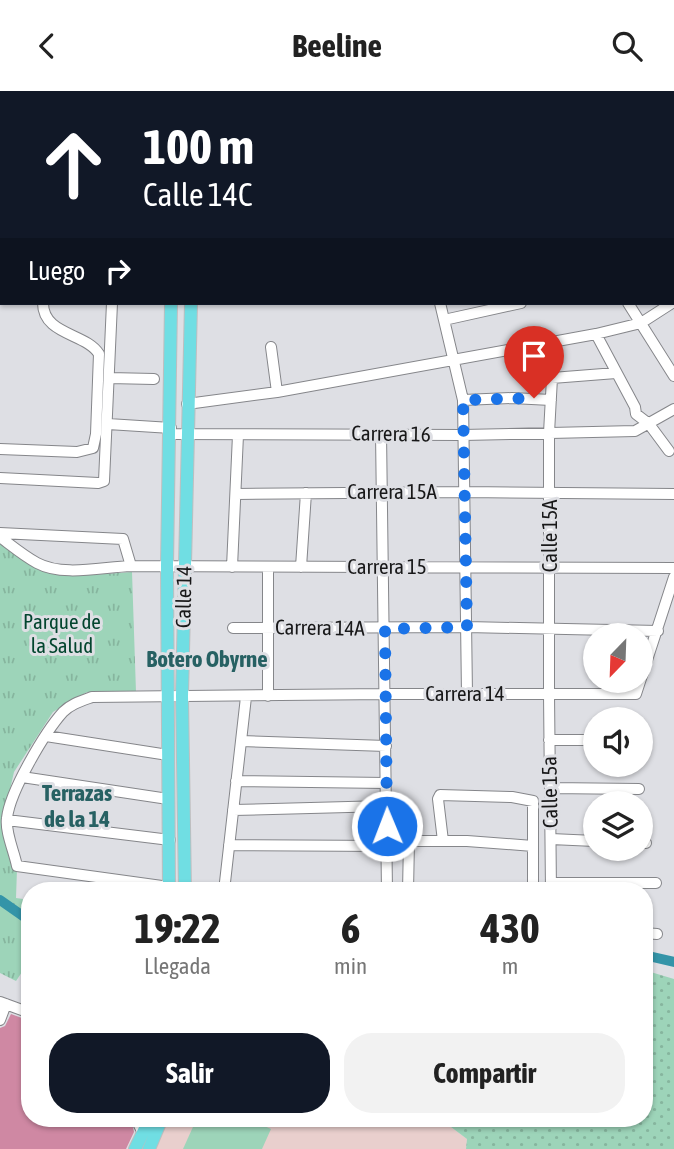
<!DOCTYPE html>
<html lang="es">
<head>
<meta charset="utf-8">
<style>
	:root { --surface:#fff; --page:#f2f2f2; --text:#222; --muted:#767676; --accent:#111827 }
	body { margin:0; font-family:"Asap Condensed",sans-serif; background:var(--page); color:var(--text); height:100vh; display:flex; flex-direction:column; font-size:26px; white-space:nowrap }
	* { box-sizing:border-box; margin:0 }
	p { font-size:23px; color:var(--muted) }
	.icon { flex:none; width:38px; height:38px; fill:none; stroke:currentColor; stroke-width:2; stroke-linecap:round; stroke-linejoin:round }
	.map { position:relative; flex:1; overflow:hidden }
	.sheet { position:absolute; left:21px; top:791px; width:632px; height:245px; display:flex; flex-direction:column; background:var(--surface); border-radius:28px; box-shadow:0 2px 5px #0004 }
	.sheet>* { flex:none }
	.top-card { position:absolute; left:0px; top:0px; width:676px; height:214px; box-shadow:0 2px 5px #0004; background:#111827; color:#fff; overflow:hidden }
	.needle { width:46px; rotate:203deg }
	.tools { position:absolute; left:583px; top:532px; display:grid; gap:14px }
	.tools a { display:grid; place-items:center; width:70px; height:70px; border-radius:50%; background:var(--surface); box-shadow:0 2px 5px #0004; font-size:35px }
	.pin { position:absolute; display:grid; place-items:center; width:60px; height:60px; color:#fff; margin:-72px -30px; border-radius:50% 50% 50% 0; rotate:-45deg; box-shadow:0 0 7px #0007 }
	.pin .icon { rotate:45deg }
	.me { position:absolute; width:77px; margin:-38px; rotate:359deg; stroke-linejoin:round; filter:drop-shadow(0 0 5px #0008) }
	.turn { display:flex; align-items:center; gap:24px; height:147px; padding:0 28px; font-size:32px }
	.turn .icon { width:91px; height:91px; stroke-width:2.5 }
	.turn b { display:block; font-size:49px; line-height:60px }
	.then { display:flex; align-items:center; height:66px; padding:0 28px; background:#0003; gap:14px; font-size:26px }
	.eta { display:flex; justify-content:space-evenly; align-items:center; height:119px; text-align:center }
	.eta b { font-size:42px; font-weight:700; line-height:49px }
	.primary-button { display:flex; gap:14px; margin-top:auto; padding:14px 28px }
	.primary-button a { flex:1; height:80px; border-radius:28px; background:var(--accent); color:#fff; font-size:28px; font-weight:700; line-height:80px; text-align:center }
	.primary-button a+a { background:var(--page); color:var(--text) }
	header { display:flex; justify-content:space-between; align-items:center; height:91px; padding:0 28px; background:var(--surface); font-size:32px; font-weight:700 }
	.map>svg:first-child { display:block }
</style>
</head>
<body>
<header><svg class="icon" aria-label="back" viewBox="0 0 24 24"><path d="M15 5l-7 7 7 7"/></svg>Beeline<svg class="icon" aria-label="search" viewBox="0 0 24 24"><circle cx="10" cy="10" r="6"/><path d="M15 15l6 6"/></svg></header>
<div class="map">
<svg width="674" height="1058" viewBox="0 0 674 1058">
	<defs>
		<pattern id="grass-dots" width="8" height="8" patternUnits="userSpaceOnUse" patternTransform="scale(1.75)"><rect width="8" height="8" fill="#9dd4b9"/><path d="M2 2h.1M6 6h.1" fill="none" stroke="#86b59e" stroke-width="1.8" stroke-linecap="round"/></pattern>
		<pattern id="park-tufts" width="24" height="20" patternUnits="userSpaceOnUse" patternTransform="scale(1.75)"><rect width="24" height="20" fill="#9dd4b9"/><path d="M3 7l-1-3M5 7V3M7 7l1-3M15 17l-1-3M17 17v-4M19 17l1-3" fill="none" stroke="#86b59e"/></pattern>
	</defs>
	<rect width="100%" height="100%" fill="#dedfe4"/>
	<path fill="#e9cfcd" d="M162,1027H439L467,1048L466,1058H149Z"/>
	<path fill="url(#grass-dots)" d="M644,879L674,888V1058H466L467,1048L439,1027H644Z"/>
	<path fill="url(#park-tufts)" d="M0,452L39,479L90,484L132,481L136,601H87L53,621L14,681L3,729L17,778L16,807L30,809V869L16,890L0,882Z"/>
	<path fill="#9dd4b9" d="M197,1027H247L271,1038L262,1058H183Z"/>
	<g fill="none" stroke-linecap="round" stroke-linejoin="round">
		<path stroke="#3494a8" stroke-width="10" d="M0,809L30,830
			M644,864L674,871"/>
	</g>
	<path fill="#cf88a3" d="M11,923L30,930V1027H131L134,1041L126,1058H0V937L5,935Z"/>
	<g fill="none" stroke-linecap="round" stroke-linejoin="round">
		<g stroke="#85868a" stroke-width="12">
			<path id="minor" d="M9,0L10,2
				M68,0L74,2
				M99,2V0
				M144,2L145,0
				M198,2V0
				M343,2V0
				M449,2L454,0
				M674,54V55
				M0,93H2
				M0,163L2,156
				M674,202V203
				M440,212L463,309L467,603
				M628,212L674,285
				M444,229L521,212
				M596,243L635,316L636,323L649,333L669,360
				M271,256L277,301
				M109,287L154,288
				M463,309L512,307L551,309
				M187,313L277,301L596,243L641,232L672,212
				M108,333L171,337
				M381,342L387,800
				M170,343L463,344L635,340L674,318
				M0,358L77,361L93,357L96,343L99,263C86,242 43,244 43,212
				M0,387L98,392L104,390L112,212
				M236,403L466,401L674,403
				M0,442L123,448L131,475
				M0,446C12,455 24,465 37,472C63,486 102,476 131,475L674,477
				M232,476L238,344
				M268,476V605
				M301,476L306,402
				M233,537L467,536L658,540
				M46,645L168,664
				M549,649H595
				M241,650L386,655
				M22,686L168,708
				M236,690L386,692
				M550,697L639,698
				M233,719L386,715
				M7,729L170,749
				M551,748L595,750
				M443,750L438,708L440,704L512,706L533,710V792L528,799L523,800
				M640,752H646
				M229,754L387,755
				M551,792H656
				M169,796L17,775C14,760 5,741 7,727C10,700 45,641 63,621C71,613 81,610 92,606L386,603H636L674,486
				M224,800L246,606
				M408,800L409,750H467L533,755
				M551,800L549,603V342L552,287L616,282
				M644,842L657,843
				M0,911L30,922
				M0,929L6,913
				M139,1027L138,1032L143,1042"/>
		</g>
		<g stroke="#bebebf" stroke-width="14">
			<path id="major" d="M169,800L167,475L171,212
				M185,800L182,605L191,212
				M135,1058L150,1027
				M149,1058L162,1027"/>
		</g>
		<use href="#minor" stroke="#fff" stroke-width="10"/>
		<use href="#major" stroke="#70dee3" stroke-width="12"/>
	</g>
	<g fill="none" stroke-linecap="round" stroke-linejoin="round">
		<path stroke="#1a73e8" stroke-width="12" stroke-dasharray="0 21.6" d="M387,735L385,538L467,536L463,309L534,307"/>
	</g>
	<g text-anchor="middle" stroke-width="6" stroke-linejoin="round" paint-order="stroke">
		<g font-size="21" fill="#181819" stroke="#dedfe4">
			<text transform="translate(391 343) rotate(1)" y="7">Carrera 16</text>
			<text x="392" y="408">Carrera 15A</text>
			<text transform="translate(550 445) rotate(-90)" y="7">Calle 15A</text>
			<text x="387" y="483">Carrera 15</text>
			<text transform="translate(184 506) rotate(-89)" y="7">Calle 14</text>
			<text transform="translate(320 537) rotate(1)" y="7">Carrera 14A</text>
			<text x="465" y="610">Carrera 14</text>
			<text transform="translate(550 701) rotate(-91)" y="7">Calle 15a</text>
		</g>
		<g font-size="21" fill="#02452e" stroke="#dedfe4">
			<text x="62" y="538">Parque de<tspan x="62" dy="24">la Salud</tspan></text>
		</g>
		<g font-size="23" font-weight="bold" fill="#276163" stroke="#dedfe4">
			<text x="207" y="576">Botero Obyrne</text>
			<text x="77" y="710">Terrazas<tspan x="77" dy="26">de la 14</tspan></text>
		</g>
	</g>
</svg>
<div class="tools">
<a><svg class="needle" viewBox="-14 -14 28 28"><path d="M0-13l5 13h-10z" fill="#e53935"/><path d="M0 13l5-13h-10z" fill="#767676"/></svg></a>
<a><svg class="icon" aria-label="sound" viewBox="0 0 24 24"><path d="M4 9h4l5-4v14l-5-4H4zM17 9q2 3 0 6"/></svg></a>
<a><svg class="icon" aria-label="layers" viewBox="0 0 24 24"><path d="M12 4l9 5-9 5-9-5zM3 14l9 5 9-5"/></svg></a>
</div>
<div class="pin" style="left:534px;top:307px;background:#d93025"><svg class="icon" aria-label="arrive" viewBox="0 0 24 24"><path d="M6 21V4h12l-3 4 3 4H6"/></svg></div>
<svg class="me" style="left:387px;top:735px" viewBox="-20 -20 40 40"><circle r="17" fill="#1a73e8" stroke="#fff" stroke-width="3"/><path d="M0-11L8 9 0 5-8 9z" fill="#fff"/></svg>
<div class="top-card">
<div class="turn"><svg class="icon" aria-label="ahead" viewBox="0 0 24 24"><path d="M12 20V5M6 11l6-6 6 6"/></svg><div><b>100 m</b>Calle 14C</div></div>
<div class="then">Luego<svg class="icon" aria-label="right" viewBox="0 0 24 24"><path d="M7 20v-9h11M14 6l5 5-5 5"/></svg></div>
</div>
<section class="sheet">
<div class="eta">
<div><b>19:22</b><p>Llegada</p></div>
<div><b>6</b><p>min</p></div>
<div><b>430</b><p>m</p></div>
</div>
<div class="primary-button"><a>Salir</a><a>Compartir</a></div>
</section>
</div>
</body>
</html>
